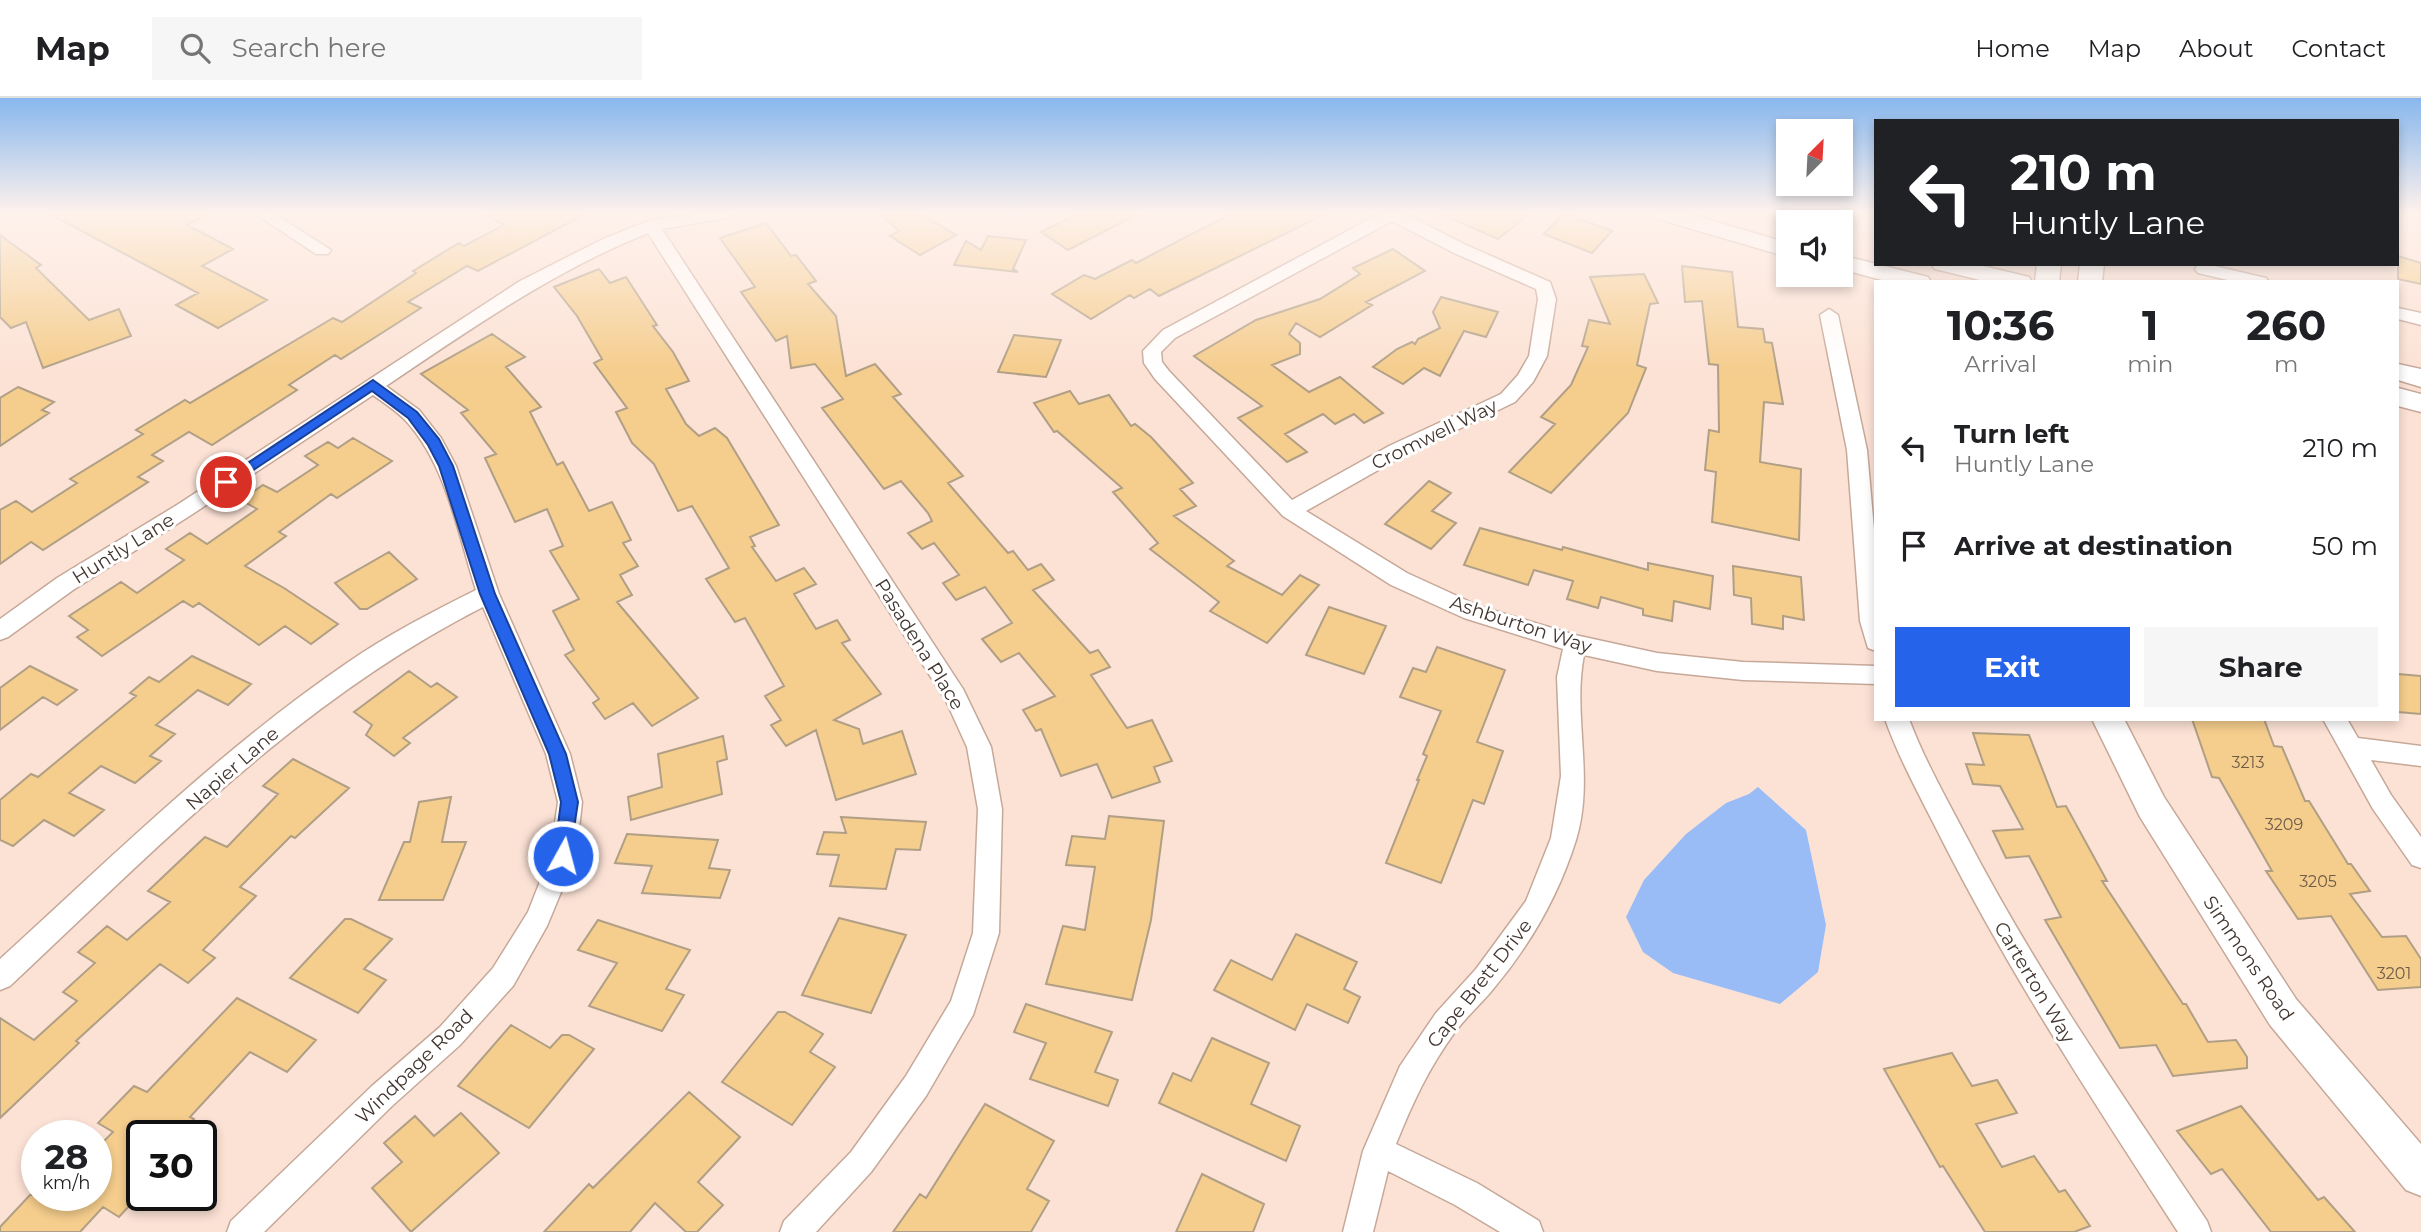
<!DOCTYPE html>
<html lang="en">
<head>
<meta charset="utf-8">
<style>
	:root { --surface:#fff; --page:#f6f6f6; --text:#202124; --muted:#757577; --line:#e0e0e0; --accent:#2563eb }
	body { margin:0; font-family:Montserrat,sans-serif; background:var(--page); color:var(--text); height:100vh; display:flex; flex-direction:column; font-size:26px; white-space:nowrap }
	* { box-sizing:border-box; margin:0 }
	p { font-size:23px; color:var(--muted) }
	.icon { flex:none; width:38px; height:38px; fill:none; stroke:currentColor; stroke-width:2; stroke-linecap:round; stroke-linejoin:round }
	.map { position:relative; flex:1; overflow:hidden }
	.side { position:absolute; left:1874px; top:182px; width:525px; height:441px; display:flex; flex-direction:column; background:var(--surface); border-radius:0px; box-shadow:0 4px 10px #0003 }
	.side>* { flex:none }
	.banner { position:absolute; left:1874px; top:21px; width:525px; height:147px; border-radius:0px; box-shadow:0 4px 10px #0003; background:#202124; color:#fff; overflow:hidden }
	.needle { width:46px; rotate:24deg }
	.buttons { position:absolute; left:1776px; top:21px; display:grid; gap:14px }
	.buttons a { display:grid; place-items:center; width:77px; height:77px; border-radius:0px; background:var(--surface); box-shadow:0 4px 10px #0003; font-size:35px }
	.speed { position:absolute; left:21px; top:1022px; display:flex; gap:14px; font-size:35px; font-weight:700; text-align:center }
	.speed>* { display:grid; place-content:center; width:91px; height:91px; border-radius:50%; background:var(--surface); box-shadow:0 4px 10px #0003; line-height:1 }
	.speed small { font-size:18px; font-weight:400 }
	.speed .limit { border:4px solid #111; border-radius:10px; background:#fff; color:#111 }
	.pin { position:absolute; display:grid; place-items:center; width:60px; height:60px; color:#fff; margin:-30px; border:4px solid #fff; border-radius:50%; box-shadow:0 2px 7px #0007 }
	.me { position:absolute; width:77px; margin:-38px; rotate:7deg; stroke-linejoin:round; filter:drop-shadow(0 0 5px #0008) }
	.turn { display:flex; align-items:center; gap:24px; height:147px; padding:0 21px; font-size:32px }
	.turn .icon { width:91px; height:91px; stroke-width:2.5 }
	.turn b { display:block; font-size:49px; line-height:60px }
	.eta { display:flex; justify-content:space-evenly; align-items:center; height:119px; text-align:center }
	.eta b { font-size:42px; font-weight:700; line-height:49px }
	.button { display:flex; gap:14px; margin-top:auto; padding:14px 21px }
	.button a { flex:1; height:80px; border-radius:0px; background:var(--accent); color:#fff; font-size:28px; font-weight:700; line-height:80px; text-align:center }
	.button a+a { background:var(--page); color:var(--text) }
	ul { padding:0; list-style:none }
	li { display:flex; align-items:center; gap:21px; height:98px; padding:0 21px }
	li div { flex:1 }
	li b { display:block; font-size:26px }
	li em { font-style:normal }
	header { display:flex; align-items:center; gap:42px; box-sizing:border-box; height:98px; padding:0 35px; background:var(--surface); border-bottom:2px solid var(--line) }
	header strong { font-size:33px }
	nav { display:flex; gap:38px; margin-inline-start:auto; font-size:24px }
	.search { width:490px; height:63px; background:var(--page); display:flex; align-items:center; gap:18px; box-sizing:border-box; padding:0 24px; border-radius:0px; color:var(--muted); font-size:26px }
	.map>svg:first-child { display:block }
</style>
</head>
<body>
<header>
<strong>Map</strong>
<div class="search"><svg class="icon" aria-label="search" viewBox="0 0 24 24"><circle cx="10" cy="10" r="6"/><path d="M15 15l6 6"/></svg>Search here</div>
<nav><a>Home</a><a>Map</a><a>About</a><a>Contact</a></nav>
</header>
<div class="map">
<svg width="2421" height="1134" viewBox="0 0 2421 1134">
	<rect width="100%" height="100%" fill="#fce2d5"/>
	<path fill="#99bcf7" d="M1758,689L1806,732L1826,827L1818,874L1780,906L1673,875L1643,854L1626,819L1644,782L1686,736L1726,705L1749,696Z"/>
	<path fill="#f5cd8d" stroke="#b09f85" stroke-width="2" d="M48,115H211L187,127L233,151L202,168L267,202L218,230L176,207L198,195Z
		M484,115H587L478,173L467,168L408,204L421,210L341,261L335,257L289,287L297,292L212,347L189,334L152,357L163,363L138,379L148,384L43,452L31,444L0,466V412L16,403L32,414L77,385L70,381L143,336L136,332L185,302L190,305L333,220L342,224L416,175L413,173L459,145L464,148L504,127Z
		M880,115H919L956,137L920,157L890,138L899,133Z
		M1080,115H1140L1068,152L1041,134Z
		M1232,115H1327L1159,198L1150,191L1134,200L1130,197L1091,221L1052,196L1084,177L1095,181L1132,162L1136,165Z
		M1439,115H1530L1498,141Z
		M1564,115L1612,133L1592,155L1544,136Z
		M766,125L791,158L796,157L816,183L808,186L836,218L846,278L875,266L901,296L893,299L963,378L948,385L1008,455L1013,453L1028,472L1041,466L1054,482L1033,492L1090,555L1098,552L1110,569L1091,577L1127,630L1152,622L1172,663L1154,669L1160,684L1112,700L1097,666L1061,678L1041,631L1036,633L1023,612L1055,598L1019,555L1001,564L982,541L1012,525L985,489L956,502L943,485L959,477L934,445L922,451L908,435L932,423L928,415L901,383L884,391L822,310L843,301L815,266L791,270L787,238L776,243L741,194L755,189L720,140Z
		M0,137L41,167L36,170L89,222L119,211L131,238L43,270L26,224L11,230L0,219Z
		M988,138L1026,142L1013,171L1018,174L954,167L966,143L981,152Z
		M1393,151L1425,173L1366,204L1372,207L1320,239L1296,225L1289,236L1300,245V256L1272,267L1309,294L1340,279L1383,315L1364,325L1354,316L1335,326L1323,316L1285,336L1307,354L1287,364L1238,320L1262,308L1194,258L1256,222L1320,201L1360,176L1353,170Z
		M2398,158L2421,165V186L2398,181Z
		M1682,168L1732,174L1738,229L1763,231L1765,244L1772,245L1783,306L1764,304L1760,364L1801,371L1799,442L1712,424L1716,374L1705,372L1709,332L1719,334L1718,267L1709,266L1702,203L1685,204Z
		M599,171L610,185L626,179L657,227L653,228L673,254L689,283L666,291L686,326L699,338L715,330L727,340L779,427L750,439L755,448L752,449L776,483L804,470L816,486L794,496L816,531L837,522L850,542L842,545L881,596L834,622L859,631L863,646L902,633L916,676L836,702L816,632L786,648L771,627L781,622L765,598L784,588L745,520L735,524L706,481L729,470L692,408L678,413L654,366L632,345L616,314L627,310L594,265L602,261L577,218L554,189Z
		M1644,176L1658,205L1650,206L1637,267L1646,270L1628,315L1551,395L1509,374L1555,326L1541,319L1571,287L1588,249L1582,248L1589,222L1610,226L1590,179Z
		M1441,199L1498,214L1486,239L1464,233L1440,278L1424,270L1403,286L1373,269L1397,251L1412,244L1415,246L1418,241L1440,230L1433,214Z
		M492,236L525,259L506,269L541,309L530,314L557,367L563,364L589,413L612,404L631,442L623,445L638,468L620,477L632,497L617,504L698,600L652,628L633,605L605,621L593,605L599,601L565,557L574,552L553,513L579,501L550,453L563,448L547,411L515,424L485,360L496,356L461,315L468,312L421,276Z
		M1014,237L1061,242L1046,279L998,274Z
		M18,289L54,304L42,312L49,315L0,348V300Z
		M1070,293L1079,306L1109,297L1131,328L1135,326L1151,339L1193,385L1180,391L1196,408L1174,418L1234,463L1227,468L1282,497L1300,477L1319,487L1267,545L1210,513L1219,504L1150,451L1158,445L1113,394L1122,390L1057,333L1054,334L1034,305Z
		M353,340L392,363L337,400L331,396L279,434L286,438L245,468L284,490L338,526L311,546L285,528L259,547L199,505L193,509L183,503L102,558L77,539L88,532L69,518L121,484L137,495L184,462L166,451L190,435L207,446L257,411L241,402L263,387L277,394L318,367L305,358L328,344L338,350Z
		M1429,383L1451,395L1432,413L1456,425L1431,451L1385,426Z
		M1480,430L1562,452L1563,449L1648,472V465L1713,478L1710,511L1674,503L1672,523L1643,517V511L1601,499L1598,510L1567,501L1573,483L1534,472L1528,487L1464,467Z
		M389,454L417,481L367,511H360L335,485Z
		M1733,468L1801,479L1804,522L1783,518V531L1752,526L1751,500L1734,497Z
		M1329,509L1386,528L1364,576L1306,557Z
		M1437,549L1505,572L1477,644L1503,653L1484,706L1473,702L1441,785L1386,765L1419,682H1417L1427,658L1423,656L1441,613L1400,599L1413,570L1426,574Z
		M192,558L251,586L228,607L198,592L156,627L175,636L150,658L161,663L135,685L101,668L69,695L104,712L74,738L44,722L13,748L0,742V702L31,676L38,679L136,598L130,595L149,579L159,584Z
		M30,568L77,592L57,607L43,599L0,632V590Z
		M409,573L431,589L437,585L457,599L403,640L410,645L394,658L366,637L372,627L354,614Z
		M2398,576L2421,578V616L2398,614Z
		M2192,621H2264L2274,648L2282,649L2305,703H2309L2348,766H2351L2370,793L2350,796L2382,839L2406,838L2421,861V889L2378,892L2331,818L2298,821L2266,773H2272L2219,680L2212,679Z
		M1973,635L2029,637L2057,709L2066,708L2107,783H2102L2183,906H2186L2208,944L2236,942L2247,959V970L2173,978L2156,947L2120,950L2045,822L2061,819L2029,758L2006,760L1993,733L2023,731L2000,688L1973,686L1966,666L1984,667Z
		M723,638L727,661L717,664L722,696L631,722L628,699L662,689L658,656Z
		M293,661L349,690L295,740L291,738L240,789L256,798L203,852L215,860L188,885L160,866L76,943L79,945L0,1020V920L34,942L77,903L63,894L95,865L78,854L107,828L127,842L170,804L148,793L205,739L227,749L278,696L263,688Z
		M451,699L442,744H466L443,802H379L404,744H410L419,704Z
		M1109,718L1164,723L1151,822L1132,902L1046,886L1063,828L1085,832L1095,769L1066,767L1072,738L1105,741Z
		M841,719L926,724L920,752L896,751L886,791L830,788L839,757L817,756L824,734L846,735Z
		M627,736L718,742L709,770L730,772L720,800L642,795L652,768L615,765Z
		M839,820L906,837L871,915L802,897Z
		M345,821H351L392,841L364,871L386,882L358,915L290,880Z
		M598,822L690,852L666,891L684,897L662,933L589,908L617,865L578,852Z
		M1296,836L1357,864L1344,891L1360,899L1348,925L1307,906L1295,932L1214,892L1231,862L1272,882Z
		M237,900L316,942L287,974L250,954L190,1019L194,1021L179,1038H142V1094L119,1119L103,1109L80,1134H0V1129L30,1097H96V1051L113,1034L98,1025L134,988L147,994Z
		M1026,906L1112,934L1095,974L1118,982L1108,1008L1030,981L1046,945L1014,934Z
		M778,914H785L823,936L810,954L835,969L792,1027L722,984Z
		M511,927L550,950L562,937H569L594,951L529,1030L458,988Z
		M1212,940L1269,965L1251,1006L1300,1028L1286,1063L1159,1005L1173,975L1191,983Z
		M1952,955L1972,988L1997,982L2017,1015L1976,1026L2002,1069L2034,1058L2059,1094L2065,1092L2090,1128L2074,1134H1985L1943,1068L1940,1069L1884,971Z
		M689,994L740,1039L698,1084L723,1107L697,1134H686L655,1105L630,1134H544L589,1086L593,1090Z
		M985,1006L1054,1043L1027,1091L1049,1103L1031,1134H893L920,1096L926,1100Z
		M2241,1008L2318,1102L2324,1099L2355,1134H2271L2222,1071L2211,1076L2177,1033Z
		M461,1015L499,1055L411,1134L372,1090L402,1064L384,1045L415,1018L434,1038Z
		M1202,1076L1264,1106L1253,1134H1176Z"/>
	<g fill="none" stroke-linecap="round" stroke-linejoin="round">
		<g stroke="#c6a899" stroke-width="3">
			<path id="street" d="M254,115H273L331,152L328,156H316Z
				M699,115H733L725,120L662,131L963,591L991,649L1002,711L999,835L973,917L926,998L871,1074L816,1134H780L784,1123L851,1054L906,978L951,903L973,835L978,711L967,649L946,603L648,135C553,173 471,231 386,288L419,312L441,340L456,368L499,496L570,656L582,704L576,758L547,828L513,888L460,947L392,1008L264,1134H227L231,1123L372,988L440,929L493,870L528,814L550,758L558,704L546,656L483,509C300,602 158,749 10,888L0,892V861C112,759 221,651 347,565C387,537 432,514 476,492C458,436 447,369 407,324C397,313 384,305 373,297L191,417L73,492L8,539L0,542V521L57,480L177,407L520,183L603,141L646,124Z
				M1381,115H1403L1466,147L1550,184L1556,201L1547,258L1533,284L1515,304L1403,358L1306,413L1407,475L1479,508L1575,537L1657,555L1743,564L1876,568V586L1743,582L1657,573L1584,557C1572,617 1595,681 1576,742C1559,796 1531,846 1494,890C1482,905 1467,918 1455,934C1429,969 1412,1006 1396,1046L1477,1085L1539,1123L1543,1134H1500L1455,1107L1388,1073L1373,1134H1343L1363,1053L1400,968L1436,915L1476,871L1526,803L1551,740L1561,678L1557,579L1563,551L1464,520L1391,487L1283,418L1155,281L1144,265L1143,253L1163,232ZM1392,123L1454,155L1536,191L1538,201L1529,258L1518,277L1501,296L1389,348L1292,402L1169,273L1162,264L1161,254L1175,240Z
				M2206,166L2266,180L2269,184H2236L2198,175L2195,171L2198,167Z
				M2398,210L2421,215V227L2398,221Z
				M1829,211L1838,217L1867,352L1876,454V553L1868,550L1860,523L1847,352L1820,217Z
				M1885,621H1909C1924,661 1945,698 1965,736C2035,871 2122,997 2207,1123L2211,1134H2178C2095,1006 2011,878 1942,742C1922,702 1900,663 1885,621Z
				M2323,621H2347L2358,640L2421,648V668L2371,662L2391,697L2421,739V770L2412,767L2373,711Z"/>
		</g>
		<g stroke="#c6a899" stroke-width="3">
			<path id="secondary" d="M1651,115H1686L1788,145V159L1655,120Z
				M1841,157L1928,179L1931,184H1889L1841,171Z
				M1931,166H1975L2029,179L2032,184H1988L1935,171Z
				M2037,166H2061L2059,184H2035Z
				M2080,166H2104L2102,184H2078Z
				M2398,266L2421,271V289L2398,282Z
				M2398,290L2421,296V314L2398,308Z
				M2092,621H2124L2164,699L2296,901L2421,1046V1098L2406,1092L2270,927L2140,719Z"/>
		</g>
		<use href="#street" fill="#fff" fill-rule="evenodd"/>
		<use href="#secondary" fill="#fff" fill-rule="evenodd"/>
	</g>
	<linearGradient id="sky" x2="0" y2="1"><stop stop-color="#88b7ee"/><stop offset="0.42" stop-color="#fef2ec"/><stop offset="1" stop-color="#fef2ec" stop-opacity="0"/></linearGradient>
	<rect width="2421" height="273" fill="url(#sky)"/>
	<path fill="#2563eb" stroke="#184099" stroke-width="2" d="M373,282L417,314L439,341L453,368L495,496L566,656L578,704L569,763L563,766L557,763L554,758L561,704L549,656L480,496L439,368L428,347L408,320L372,293L231,387H221L219,384Z"/>
	<g text-anchor="middle" stroke-width="6" stroke-linejoin="round" paint-order="stroke">
		<g font-size="16" fill="#6f5c47">
			<text x="2248" y="670">3213</text>
			<text x="2284" y="732">3209</text>
			<text x="2318" y="789">3205</text>
			<text x="2394" y="881">3201</text>
		</g>
		<g font-size="19" fill="#423630" stroke="#fff">
			<text transform="translate(1434 336) rotate(-26)" y="7">Cromwell Way</text>
			<text transform="translate(123 450) rotate(-32)" y="7">Huntly Lane</text>
			<text transform="translate(1521 526) rotate(18)" y="7">Ashburton Way</text>
			<text transform="translate(920 546) rotate(58)" y="7">Pasadena Place</text>
			<text transform="translate(232 670) rotate(-41)" y="7">Napier Lane</text>
			<text transform="translate(2249 860) rotate(56)" y="7">Simmons Road</text>
			<text transform="translate(2035 884) rotate(59)" y="7">Carterton Way</text>
			<text transform="translate(1479 885) rotate(-52)" y="7">Cape Brett Drive</text>
			<text transform="translate(414 968) rotate(-44)" y="7">Windpage Road</text>
		</g>
	</g>
</svg>
<div class="buttons">
<a><svg class="needle" viewBox="-14 -14 28 28"><path d="M0-13l5 13h-10z" fill="#e53935"/><path d="M0 13l5-13h-10z" fill="#757577"/></svg></a>
<a><svg class="icon" aria-label="sound" viewBox="0 0 24 24"><path d="M4 9h4l5-4v14l-5-4H4zM17 9q2 3 0 6"/></svg></a>
</div>
<div class="speed"><div>28<small>km/h</small></div><div class="limit">30</div></div>
<div class="pin" style="left:226px;top:384px;background:#d93025"><svg class="icon" aria-label="arrive" viewBox="0 0 24 24"><path d="M6 21V4h12l-3 4 3 4H6"/></svg></div>
<svg class="me" style="left:563px;top:758px" viewBox="-20 -20 40 40"><circle r="17" fill="#2563eb" stroke="#fff" stroke-width="3"/><path d="M0-11L8 9 0 5-8 9z" fill="#fff"/></svg>
<div class="banner">
<div class="turn"><svg class="icon" aria-label="left" viewBox="0 0 24 24"><path d="M17 20v-9H6M10 6l-5 5 5 5"/></svg><div><b>210 m</b>Huntly Lane</div></div>
</div>
<section class="side">
<div class="eta">
<div><b>10:36</b><p>Arrival</p></div>
<div><b>1</b><p>min</p></div>
<div><b>260</b><p>m</p></div>
</div>
<ul>
<li><svg class="icon" aria-label="left" viewBox="0 0 24 24"><path d="M17 20v-9H6M10 6l-5 5 5 5"/></svg><div><b>Turn left</b><p>Huntly Lane</p></div><em>210 m</em></li>
<li><svg class="icon" aria-label="arrive" viewBox="0 0 24 24"><path d="M6 21V4h12l-3 4 3 4H6"/></svg><div><b>Arrive at destination</b></div><em>50 m</em></li>
</ul>
<div class="button"><a>Exit</a><a>Share</a></div>
</section>
</div>
</body>
</html>
